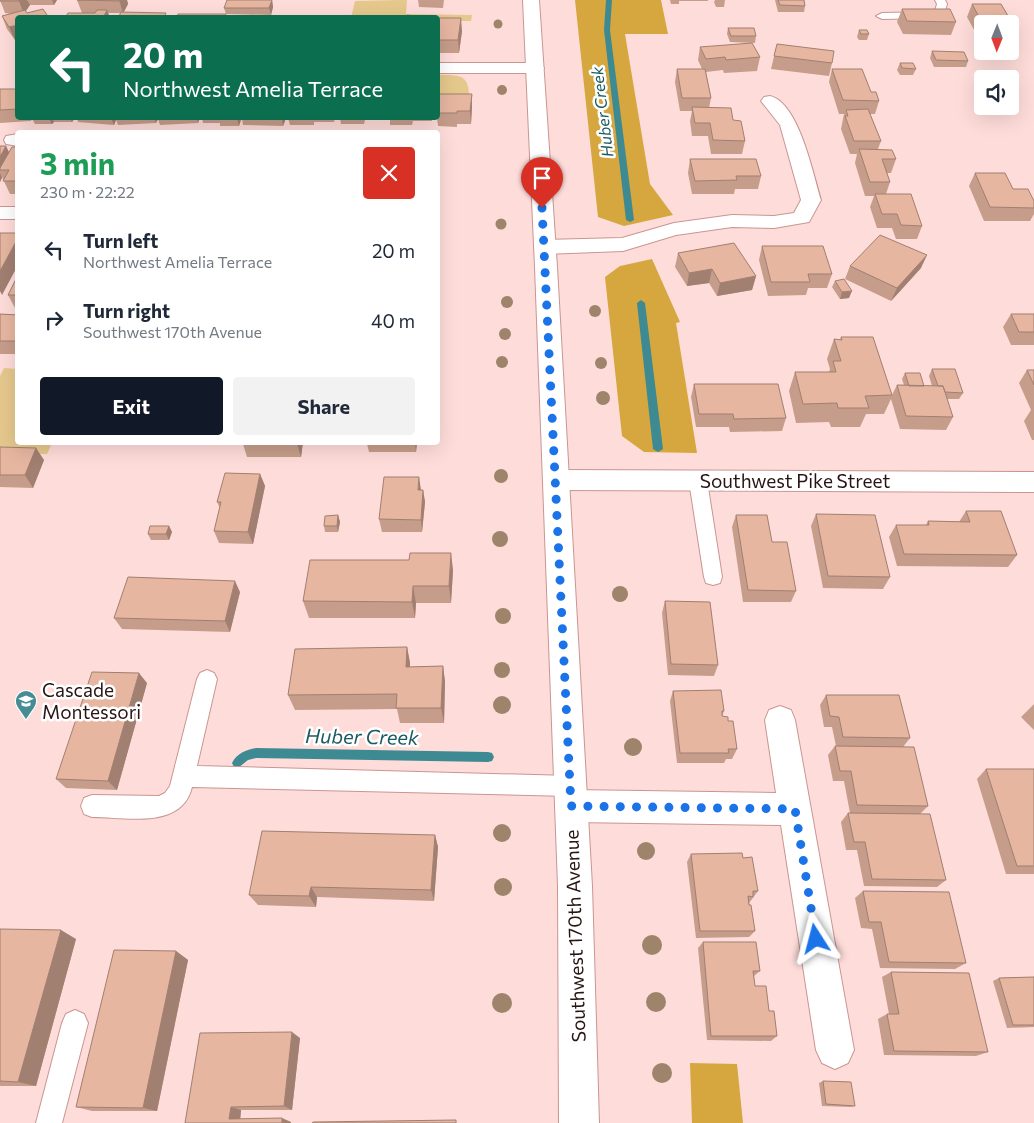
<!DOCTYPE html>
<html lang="en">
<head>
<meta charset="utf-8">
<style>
	:root { --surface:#fff; --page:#f2f2f3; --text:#1f2937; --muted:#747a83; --accent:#111827 }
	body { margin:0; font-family:Commissioner,sans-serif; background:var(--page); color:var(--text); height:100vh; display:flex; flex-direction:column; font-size:19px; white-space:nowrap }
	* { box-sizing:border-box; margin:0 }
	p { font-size:16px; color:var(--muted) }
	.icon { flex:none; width:28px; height:28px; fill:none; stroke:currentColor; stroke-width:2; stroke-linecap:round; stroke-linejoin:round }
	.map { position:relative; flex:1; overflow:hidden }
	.side { position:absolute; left:15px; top:130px; width:425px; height:315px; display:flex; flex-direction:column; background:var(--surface); border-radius:5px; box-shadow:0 5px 20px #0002 }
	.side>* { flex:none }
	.top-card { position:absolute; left:15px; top:15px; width:425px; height:105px; border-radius:5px; box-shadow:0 5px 20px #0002; background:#0b6e4f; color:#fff; overflow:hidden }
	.needle { width:32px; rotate:181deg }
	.fabs { position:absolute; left:974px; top:15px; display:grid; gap:10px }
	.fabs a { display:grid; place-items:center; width:45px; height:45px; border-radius:5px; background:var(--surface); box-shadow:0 5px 20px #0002; font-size:25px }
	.pin { position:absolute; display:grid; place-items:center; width:42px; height:42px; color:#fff; margin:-51px -21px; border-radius:50% 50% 50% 0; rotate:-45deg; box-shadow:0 0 5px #0007 }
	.pin .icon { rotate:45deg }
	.me { position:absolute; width:55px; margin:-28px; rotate:351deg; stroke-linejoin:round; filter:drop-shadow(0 0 4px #0008) }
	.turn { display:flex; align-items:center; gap:18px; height:105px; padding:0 25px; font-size:22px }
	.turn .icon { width:65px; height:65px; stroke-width:2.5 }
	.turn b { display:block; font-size:35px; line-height:42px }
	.round { display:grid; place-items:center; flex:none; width:52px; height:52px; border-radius:5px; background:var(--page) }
	.summary { display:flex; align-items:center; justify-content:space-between; height:85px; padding:0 25px }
	h1 { font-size:30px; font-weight:700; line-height:38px; color:#1e9e55 }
	.primary-button { display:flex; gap:10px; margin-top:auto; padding:10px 25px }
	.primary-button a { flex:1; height:58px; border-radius:5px; background:var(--accent); color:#fff; font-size:20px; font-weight:700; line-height:58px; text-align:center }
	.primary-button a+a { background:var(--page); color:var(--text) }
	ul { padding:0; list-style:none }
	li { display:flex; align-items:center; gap:15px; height:70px; padding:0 25px }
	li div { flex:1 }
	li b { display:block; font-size:19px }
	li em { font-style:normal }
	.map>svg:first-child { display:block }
</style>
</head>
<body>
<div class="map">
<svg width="1034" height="1123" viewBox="0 0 1034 1123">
	<rect width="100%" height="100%" fill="#fedcd9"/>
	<path fill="#e5c88c" d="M399,0H407L406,14L472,15L471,21H438V18H351L355,1Z
		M438,75C461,75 470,74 469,101L438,100Z
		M4,368L17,369L18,442L52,443L47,454H0V376Z"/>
	<path fill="#d5a73e" d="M575,0H661L668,34H625L650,184L673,215L624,226L598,217Z
		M652,259L680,322L676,323L697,453L644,452L622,436L605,277L620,266Z
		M690,1063L737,1064L743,1123H692Z"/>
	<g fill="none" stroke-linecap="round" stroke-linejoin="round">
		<path fill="#3d8a92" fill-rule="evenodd" d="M606,0H612L610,30L634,220L630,222L626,220L604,30Z
			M641,300L645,303L663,449L658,452L653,449L637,303Z
			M256,748L488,752L492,753L494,757L492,761L488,762L256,758L248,760L238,768L234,767L232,763C237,753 246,750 256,748Z"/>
		<g stroke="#ca9591" stroke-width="2">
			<path id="service" d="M935,0H945L947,4L944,15L934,18L882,19L876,16L882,13L933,12L935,11L937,4Z
				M698,474L704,476L707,481L722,577L720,583L713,585L706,583L704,577L689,481L692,476Z
				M207,670L214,673L217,679L197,766L570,776L578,779L581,786L578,793L570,796L192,787C182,830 125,817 92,817L84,814L81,806L84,798L92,795L159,796L165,793L170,786L197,679L200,673Z
				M75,1010L84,1014L88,1023L62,1123H36L62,1023L66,1014Z"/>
		</g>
		<g stroke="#ca9591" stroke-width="2">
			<path id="minor" d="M438,63H535L541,64L544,68L541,72L535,73H438Z
				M770,96C799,103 813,174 821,200L809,222L774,228L732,227L676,235L623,251L544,254L537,252L534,247L537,242L544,240L622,238L674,223L732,215L774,216L794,213L801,200L780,125L761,101L764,97Z
				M18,134V146L6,144L4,140L6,136Z
				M0,207H18V219H0Z
				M556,470L1034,472V492L556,490L547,487L543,480L547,473Z
				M780,706L791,710L795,720L854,1050L848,1063L835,1069L822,1063L816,1050L781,825L571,822L559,817L555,806L559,795L571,790L776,793L765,720L769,710Z"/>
		</g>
		<g stroke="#ca9591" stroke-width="2">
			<path id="secondary" d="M523,0H539L557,267L592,886L599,1123H559L558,886L535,267Z"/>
		</g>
		<use href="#service" fill="#fff" fill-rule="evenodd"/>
		<use href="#minor" fill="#fff" fill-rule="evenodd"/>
		<use href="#secondary" fill="#fff" fill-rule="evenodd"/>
	</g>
	<g fill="#9e846b">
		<circle cx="498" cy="24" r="4.5"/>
		<circle cx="502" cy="90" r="5"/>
		<circle cx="501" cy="224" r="5.5"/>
		<circle cx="507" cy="302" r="6"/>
		<circle cx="595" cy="311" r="6"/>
		<circle cx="505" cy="334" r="6"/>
		<circle cx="502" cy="362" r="6"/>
		<circle cx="601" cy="363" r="6"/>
		<circle cx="603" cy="398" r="7"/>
		<circle cx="501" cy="476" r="7"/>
		<circle cx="500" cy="539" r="8"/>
		<circle cx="620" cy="594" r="8"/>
		<circle cx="503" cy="616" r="8"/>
		<circle cx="502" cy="670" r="8"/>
		<circle cx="502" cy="705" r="9"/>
		<circle cx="633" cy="747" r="9"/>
		<circle cx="502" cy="833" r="9"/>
		<circle cx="646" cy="851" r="9"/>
		<circle cx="503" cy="887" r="9"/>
		<circle cx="652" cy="945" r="10"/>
		<circle cx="656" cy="1002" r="10"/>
		<circle cx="502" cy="1003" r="10"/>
		<circle cx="662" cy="1073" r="10"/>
	</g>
	<path fill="#c69d8a" d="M0,0H57L54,5H30L18,18L15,40L7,29L2,16L12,14L5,13Z
		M77,0H127L128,4L124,12L121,13H108L110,18L82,13Z
		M272,0L273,7L271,15L226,14L227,18H173L226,14L224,8Z
		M418,0H444L443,8L419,7Z
		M670,0H708V1H679V4H671Z
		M715,0H725L724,7H716L714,2Z
		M775,0H804L805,6L804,12H778Z
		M972,4H1001L1014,26L1010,35V24H982V39H979L967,17Z
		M902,9L956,22L951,35L903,34L897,22Z
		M438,18L462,31L459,53H438Z
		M728,28L756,36L755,43L730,42L727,34Z
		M859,30L869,34L867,40H859L857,37Z
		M777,44L832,63L829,76L771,69Z
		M700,47L760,57L757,71L724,73L723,70L706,72L711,98L709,108L733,120L745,141L742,154H711L708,136H692L690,121L692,111H680L675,82L677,69H702L698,60Z
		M932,51L968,61L966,67H934L930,58Z
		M900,63L916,69L913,75H900L897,70Z
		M832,69L871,92L879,101L875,114H870L881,141L878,149L896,159L891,173H887L890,182L886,194L922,226L917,239H896L892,228H877L870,207L874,196H865L855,163L857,154H850L841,129L844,114H839L829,82Z
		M0,89H18V118H75L72,122H54L52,124H35L32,119L31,121L0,123Z
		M438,105L472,107L471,124H457V127L438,126L437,118H438Z
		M77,118H200L198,123L160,125L158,119L156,123L118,125L116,120L114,125L78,122Z
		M202,118H286L283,126L243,125L242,118L239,126H220V123H203Z
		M288,118H335L334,122H314V125H290Z
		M340,118H385V120H365L364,124H341Z
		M390,118H432V121H413L412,125H390Z
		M0,146H6L9,152L18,147V194H10L2,177L0,182Z
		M690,159L761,176L758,189H735L734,194H692L688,173Z
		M975,173L1013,189L1034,201V214L1030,221H984L969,186Z
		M762,246L832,274L827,288H808L806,295L768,296L759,260Z
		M678,253L756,276L752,290L717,296L709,283L687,286L675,267Z
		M850,266L921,268L891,301L845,279Z
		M18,275V308H15L8,295Z
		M835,281L849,298L840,299L832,287Z
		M0,314L18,315V354H0Z
		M1011,314H1034V345H1011L1003,327Z
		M841,337L892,395L897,385H904L902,379L905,373L924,386H932L929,376L932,369L963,393L959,399H947L953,417L946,430L900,429L891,399L884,414H866L860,427H831L829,422L796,423L789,391L795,372H829L830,369L827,359L834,339L840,340Z
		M1027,370H1034V440H1032L1024,421L1031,410L1019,383Z
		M694,384L786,418L782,431L730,432L729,427H696L691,397Z
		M303,442L301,457H247L243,444Z
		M336,442H417L416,452H369L367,444H336Z
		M0,447L44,460L33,488L0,487Z
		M260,474L265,486L253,544L219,543L214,531L220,508L217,502Z
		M421,490H423L425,502L422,532H382L379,519Z
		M966,511L1017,555L1008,567L897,566L889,537L896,525H926L928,521L959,522Z
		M816,514L890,577L883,589L823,588L811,526Z
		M338,515L340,522L338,532H325L324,526Z
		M736,515L772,542L796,591L791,602H743L732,527Z
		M169,526L172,532L169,540H151L148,534Z
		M453,570L451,603H416L415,618H309L303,601Z
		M240,592L230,632L122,629L114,618Z
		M665,601L718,665L714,676L668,675L662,613Z
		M407,647L410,663V667L443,666L445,682L444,723H400L397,709L295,710L288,695Z
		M147,683L117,790L66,788L56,779Z
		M673,691L724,711L722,716L728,721L737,749L732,759H726L724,763H677L670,701Z
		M826,695L910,738L903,747L928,806L920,814L946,880L937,887L864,886L857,850H846L841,822L848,813H850L844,781H833L828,755L835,746H836L832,727H824L820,705Z
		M1034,704V730L1021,717Z
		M986,769H1034V874H1006L977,779Z
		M435,835L438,847L434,901L317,897L316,907L258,905L249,895Z
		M691,854L743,858L758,891L749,903L755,931L749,937L696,938L687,862Z
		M863,891L966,963L955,969L880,968L872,929L861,928L855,898Z
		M0,929L76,939L36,1086H0Z
		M703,942L760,971L754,976L755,986L769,1011L777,1036L771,1041L707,1040L698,948Z
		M176,951L188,960L157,1111H92L76,1107Z
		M891,972L988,1052L976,1056L884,1055L878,1019L887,1014H889L882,977Z
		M1034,977V1027L1007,1028L993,981L999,978Z
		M300,1038L292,1110H241L240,1119L291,1122V1123H185Z
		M823,1081L855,1106L851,1107L822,1106L819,1083Z"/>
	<path fill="#a17f71" d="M19,0H27L30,5L24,14L19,1Z
		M52,0H57L54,5Z
		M119,0H127L128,4L123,13Z
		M272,0L273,7L271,15L269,8Z
		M107,10L110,18H103Z
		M461,18L462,31L459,53L458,40Z
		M18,25V39L15,40L9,27Z
		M472,94V107L471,124L470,111Z
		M49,118H52L54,122L52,124Z
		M70,118H75L72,122Z
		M111,118H115L116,120L114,125Z
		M154,118H157L158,119L156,123Z
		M197,118H200L198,123Z
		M237,118H241L239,126Z
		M282,118H286L283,126Z
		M6,146L12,160L0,170V157Z
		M0,173L2,178L0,182Z
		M18,238V265L2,295L0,291V271Z
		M927,255L921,268L891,301L897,288Z
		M712,269L709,283L687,286L689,273Z
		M756,276L752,290L717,296L720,283Z
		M852,291L849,298L840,299L842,292Z
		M297,442H303L301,457L297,444Z
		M415,442H417L416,452Z
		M36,448L44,460L33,488L25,475Z
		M260,474L265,486L253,544L248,532Z
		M419,477L421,490H418Z
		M423,490L425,502L422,532L421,520Z
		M338,515L340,522L338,532L337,526Z
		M169,526L172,532L169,540L166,534Z
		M451,553L453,570L451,603L449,586Z
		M235,581L240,592L230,632L225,621Z
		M413,586L416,603L415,618L412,602Z
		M407,647L410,663L409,682L406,667Z
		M443,666L445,682L444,723L441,708Z
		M139,673L147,683L117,790L108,781Z
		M435,835L438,847L434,901L431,890Z
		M311,887L317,897L316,907L309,896Z
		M61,930L76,939L36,1086L18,1082Z
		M176,951L188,960L157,1111L143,1108Z
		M292,1032L300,1038L292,1110L284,1106Z
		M231,1107L241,1110L240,1122L229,1119Z
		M282,1118L291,1122V1123H282Z"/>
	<path fill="#e6b6a1" stroke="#a17f71" d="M0,0H19V1H0Z
		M77,0H119V1Z
		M227,0H272L269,8H224Z
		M778,0H804L805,6L780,5Z
		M972,4H1001L1014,26H1010V24H983Z
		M43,9L49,18H18V25L9,27L2,16L25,10L27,13Z
		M902,9H950L956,22L907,21Z
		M97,10H107L103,18H65L68,13H95Z
		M121,12L166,13L164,18H118Z
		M178,14H226L225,18H173V17H176Z
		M407,15L414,16L413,18H406Z
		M242,16H295L294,18H242Z
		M308,16L339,17V18H307Z
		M438,18H461L458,40H438Z
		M728,28H754L756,36H731Z
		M859,30H867L869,34H861Z
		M752,43L760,57L726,60L725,57L706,59L700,47Z
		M777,44L834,51L832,63L774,56Z
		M932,51L964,52L968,61L936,60Z
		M900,63H913L916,69L902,68Z
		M677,69H705L711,98H682Z
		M832,69H862L871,92H876L879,101L843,100Z
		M0,89H18V109L0,110Z
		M439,94H472L470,111H457V113H438Z
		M692,107L731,108L733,120L741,121L745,141L713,140L710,123H695Z
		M868,109L881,141H854L845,116H848L846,110Z
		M98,131H140L139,132H98Z
		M0,146H6L0,157Z
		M12,147H18V181H3L9,170H0V168Z
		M859,149L892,150L896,159H882L890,182H870Z
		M690,159H756L761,176H736L737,180L695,181Z
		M975,173H1005L1013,189H1028L1034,201V208L990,207Z
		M875,194H911L922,226L901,225L897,214H882Z
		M0,233H18V238L0,271Z
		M880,235L927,255L897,288L850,266Z
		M734,243L756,276L720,283L712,269L689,273L678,253Z
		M762,246H823L832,274H808L810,282H771Z
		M18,275V295H8Z
		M844,279L852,291L842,292L835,281Z
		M0,314L18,315V341H0Z
		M1011,314H1034V332H1019Z
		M841,337H873L892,395L865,396L869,408H838L837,403L803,404L795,372H836L833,361H841L834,339L842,340Z
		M932,369H955L963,393L945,392L943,386H938Z
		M1027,370H1034V385Z
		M905,373H920L924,386H909Z
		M694,384H778L786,418L734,419L733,414H699Z
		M897,385L943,386L953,417L906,416Z
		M243,442H297V444H243Z
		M0,447L36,448L25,475H0Z
		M225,473L260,474L248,532L214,531L221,502H217Z
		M384,477H419L418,490H423L421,520L379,519Z
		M966,511H1001L1017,555L904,554L896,525H929L928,521L970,522Z
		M816,514L875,515L890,577L828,576Z
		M338,515L337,526H324L325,516Z
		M736,515H767L772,542H787L796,591L748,590Z
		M150,526H169L166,534H148Z
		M410,553H451L449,586H413L412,602L303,601L310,560H409Z
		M128,577L235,581L225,621L114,618Z
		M665,601L710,602L718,665L671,664Z
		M407,647L406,667L443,666L441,708H396L397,694L288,695L295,649Z
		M92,672L139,673L108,781L56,779Z
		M721,690L724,711H722V716L728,717V721H733L737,749H728L729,753H680L673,691Z
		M826,695H899L910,738L843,737L839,717L830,716Z
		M835,746L914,747L928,806L857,805L851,771H840Z
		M986,769H1034V866H1017Z
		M848,813L930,814L946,880L872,879L865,842H854Z
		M262,831L435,835L431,890L311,887L309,896L249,895Z
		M742,853L743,858L752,857L758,891H753V897L748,896L749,905H751L755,931H700L691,854Z
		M863,891L949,892L966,963L889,962L881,922H869Z
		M0,929L61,930L18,1082L0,1081Z
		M703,942H756L760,971H753L755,986H766L769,1011H774L777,1036H711Z
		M114,950L176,951L143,1108L76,1107Z
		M891,972L969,973L988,1052L894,1051L887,1014H899Z
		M1034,977V1025H1013L999,978Z
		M292,1032L284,1106L231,1107L229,1119L282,1118V1123H185L200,1033Z
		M823,1081L851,1082L855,1106L826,1104Z
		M456,1120V1123H312L313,1122Z"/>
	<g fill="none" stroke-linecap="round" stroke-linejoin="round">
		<path stroke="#1a73e8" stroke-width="9" stroke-dasharray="0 16.2" d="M542,208L571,806L795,809L816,939"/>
	</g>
	<defs>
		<g id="school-pin" transform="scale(1.125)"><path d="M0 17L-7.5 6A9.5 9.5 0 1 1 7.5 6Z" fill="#458c94" stroke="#fff"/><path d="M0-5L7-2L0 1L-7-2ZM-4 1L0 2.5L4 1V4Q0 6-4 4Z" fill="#fff"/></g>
	</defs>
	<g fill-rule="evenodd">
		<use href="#school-pin" x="26" y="701"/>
	</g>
	<g text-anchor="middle" stroke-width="5" stroke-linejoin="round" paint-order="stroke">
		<g font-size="16" font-style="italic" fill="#1a5b62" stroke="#fff">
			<text transform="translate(602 112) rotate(-97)" y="6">Huber Creek</text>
		</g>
		<g font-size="19" fill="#281514" stroke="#fff">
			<text x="795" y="488">Southwest Pike Street</text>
			<text transform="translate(575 936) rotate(-92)" y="7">Southwest 170th Avenue</text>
		</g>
		<g font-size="19" fill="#281514" stroke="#fff" text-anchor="start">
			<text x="42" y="697">Cascade<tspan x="42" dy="22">Montessori</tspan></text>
		</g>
		<g font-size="20" font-style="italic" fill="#1a5b62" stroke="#fff">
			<text transform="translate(362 737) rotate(1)" y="7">Huber Creek</text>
		</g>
	</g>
</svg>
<div class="fabs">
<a><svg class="needle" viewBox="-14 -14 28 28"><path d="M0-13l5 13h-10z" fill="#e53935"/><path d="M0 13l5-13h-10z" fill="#747a83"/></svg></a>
<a><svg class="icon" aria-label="sound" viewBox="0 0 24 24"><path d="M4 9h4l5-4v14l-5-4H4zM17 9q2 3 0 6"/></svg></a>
</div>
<div class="pin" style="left:542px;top:208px;background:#d93025"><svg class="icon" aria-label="arrive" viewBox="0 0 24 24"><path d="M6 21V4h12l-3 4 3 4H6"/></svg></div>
<svg class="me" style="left:816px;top:939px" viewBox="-20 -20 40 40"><path d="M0-17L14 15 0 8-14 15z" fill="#1a73e8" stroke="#fff" stroke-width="4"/></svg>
<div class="top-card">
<div class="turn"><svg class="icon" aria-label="left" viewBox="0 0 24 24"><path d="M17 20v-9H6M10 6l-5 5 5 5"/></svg><div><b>20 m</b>Northwest Amelia Terrace</div></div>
</div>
<section class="side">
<div class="summary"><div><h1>3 min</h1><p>230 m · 22:22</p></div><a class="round" style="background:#d93025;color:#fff"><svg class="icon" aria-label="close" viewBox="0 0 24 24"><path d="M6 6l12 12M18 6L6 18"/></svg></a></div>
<ul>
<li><svg class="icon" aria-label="left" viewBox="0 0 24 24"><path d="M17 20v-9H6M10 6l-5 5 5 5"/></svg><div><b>Turn left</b><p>Northwest Amelia Terrace</p></div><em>20 m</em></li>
<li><svg class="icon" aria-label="right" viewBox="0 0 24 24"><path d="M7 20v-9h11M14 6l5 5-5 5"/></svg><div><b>Turn right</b><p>Southwest 170th Avenue</p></div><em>40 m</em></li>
</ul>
<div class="primary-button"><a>Exit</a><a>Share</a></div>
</section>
</div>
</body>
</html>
